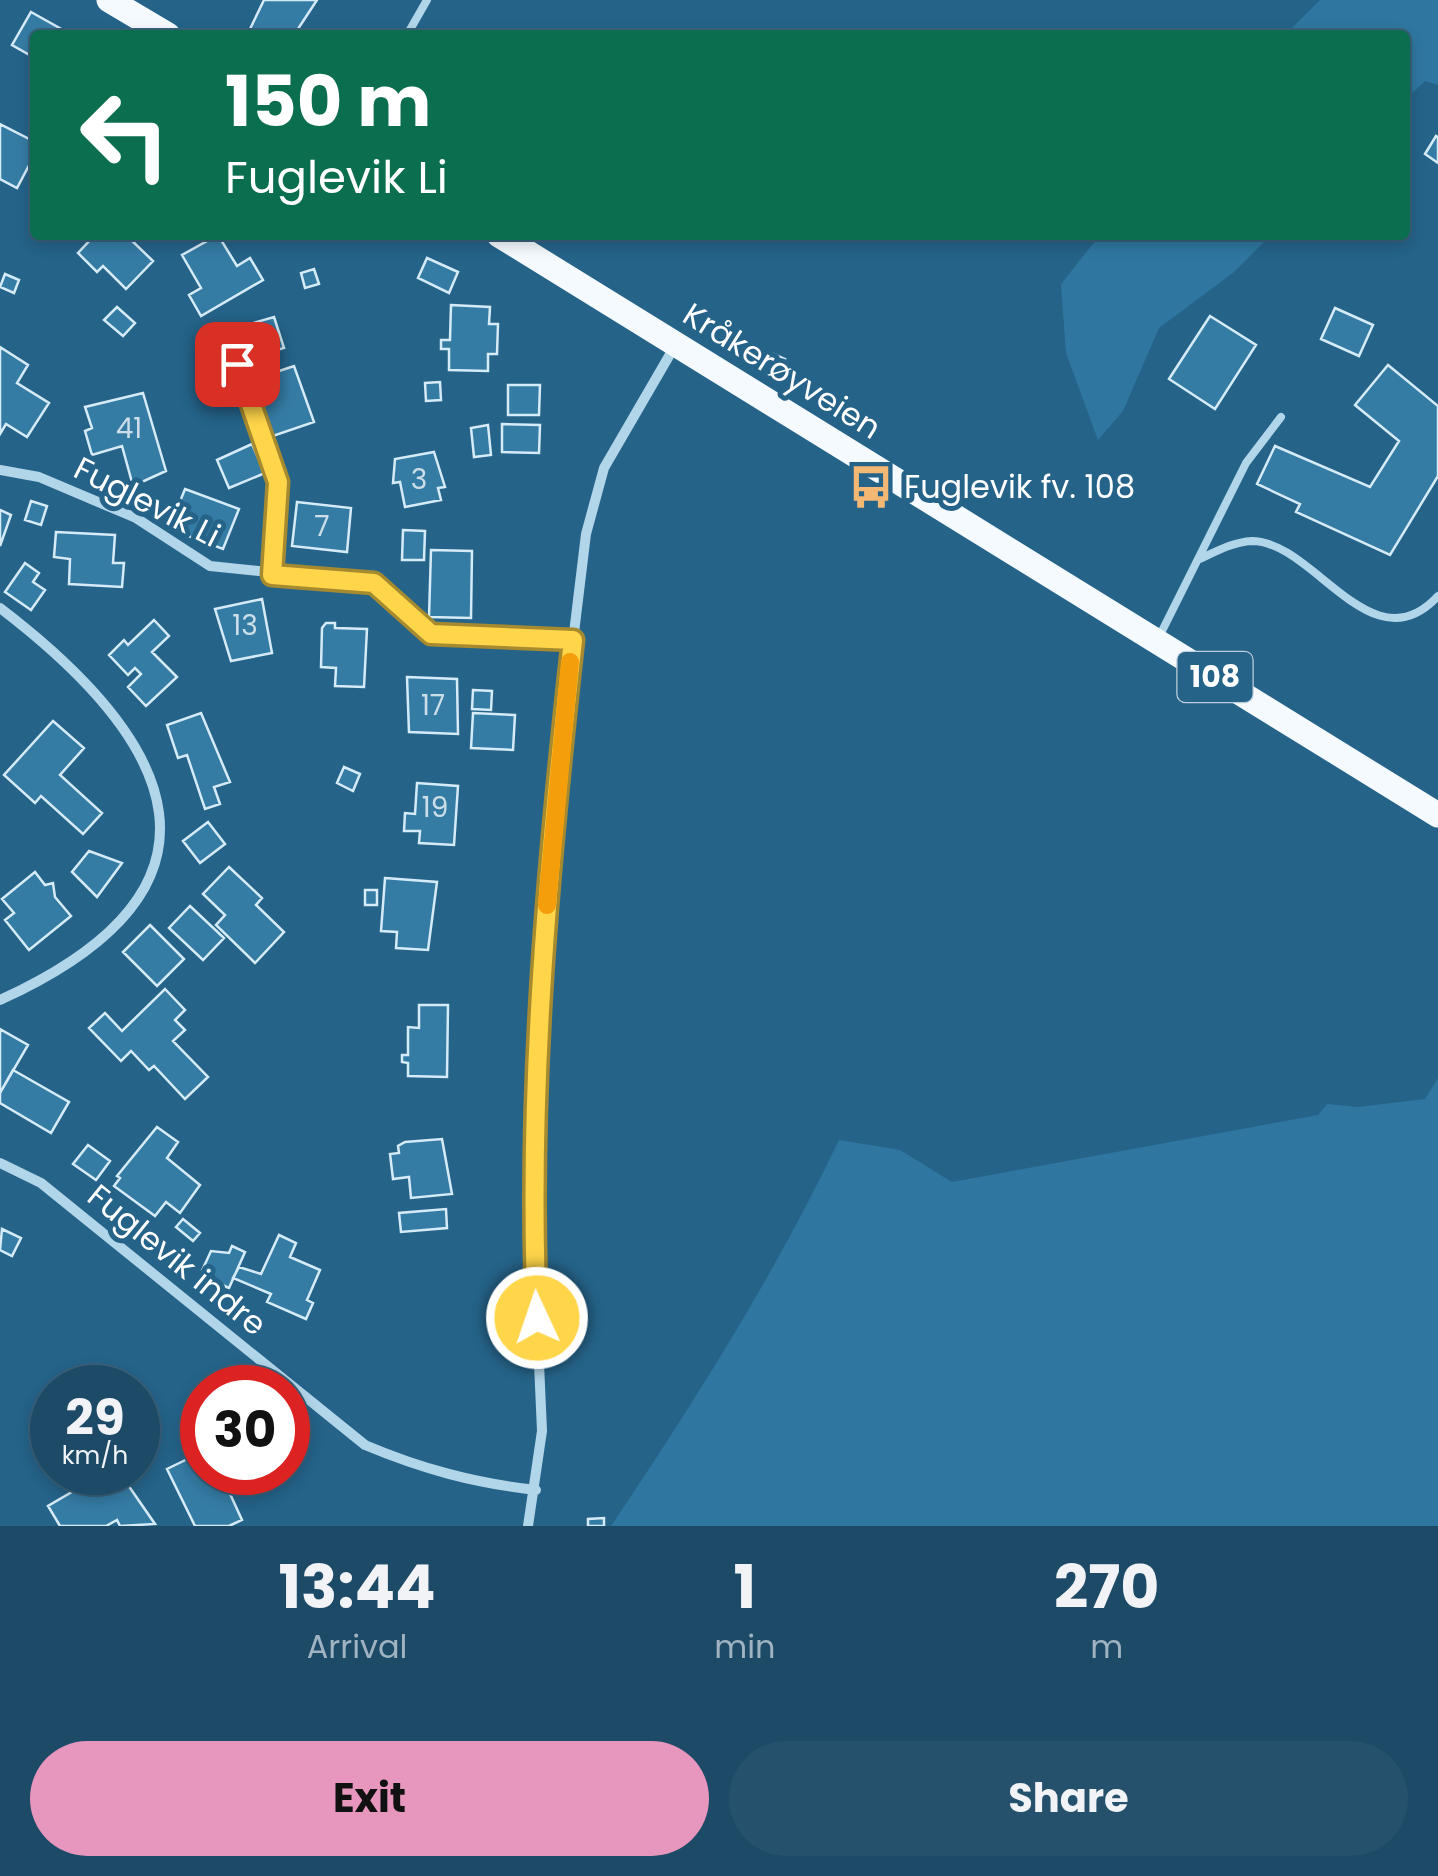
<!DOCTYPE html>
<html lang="en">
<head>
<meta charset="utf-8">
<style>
	:root { --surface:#1c4a67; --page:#25516d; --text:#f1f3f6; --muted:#a0b3c0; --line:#3a627b; --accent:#e797bd }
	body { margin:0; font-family:Poppins,sans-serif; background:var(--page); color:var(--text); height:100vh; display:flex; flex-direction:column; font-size:38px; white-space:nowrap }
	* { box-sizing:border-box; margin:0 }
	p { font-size:32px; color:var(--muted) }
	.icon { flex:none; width:55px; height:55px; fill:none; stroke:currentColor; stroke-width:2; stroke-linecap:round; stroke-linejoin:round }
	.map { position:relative; height:1526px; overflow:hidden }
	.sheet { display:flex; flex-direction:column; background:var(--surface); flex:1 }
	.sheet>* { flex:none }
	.banner { position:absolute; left:30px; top:30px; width:1380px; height:210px; border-radius:10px; box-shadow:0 5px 15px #0003,0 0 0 2px var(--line); background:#0b6e4f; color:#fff; overflow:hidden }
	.speed { position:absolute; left:30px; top:1365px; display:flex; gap:20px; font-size:50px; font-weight:700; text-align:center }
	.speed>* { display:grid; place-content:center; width:130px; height:130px; border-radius:50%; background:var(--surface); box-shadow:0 5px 15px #0003,0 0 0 2px var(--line); line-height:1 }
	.speed small { font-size:25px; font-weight:400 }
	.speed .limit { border:15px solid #d22; background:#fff; color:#111 }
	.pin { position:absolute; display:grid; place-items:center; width:85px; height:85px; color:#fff; margin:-42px; border-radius:20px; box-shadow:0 5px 15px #0006 }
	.me { position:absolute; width:110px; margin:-55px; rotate:357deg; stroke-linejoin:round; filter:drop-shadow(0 0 8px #0008) }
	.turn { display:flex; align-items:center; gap:35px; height:210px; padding:0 30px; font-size:45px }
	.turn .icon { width:130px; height:130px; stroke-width:2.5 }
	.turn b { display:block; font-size:70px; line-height:85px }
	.eta { display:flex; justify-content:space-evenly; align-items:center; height:170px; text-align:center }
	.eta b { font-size:60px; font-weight:700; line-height:70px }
	.action { display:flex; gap:20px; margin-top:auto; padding:20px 30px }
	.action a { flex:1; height:115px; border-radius:60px; background:var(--accent); color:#111; font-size:40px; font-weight:700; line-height:115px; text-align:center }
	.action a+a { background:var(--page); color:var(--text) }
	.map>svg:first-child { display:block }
</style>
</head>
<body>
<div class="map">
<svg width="1438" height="1526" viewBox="0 0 1438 1526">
	<rect width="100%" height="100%" fill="#256389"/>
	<path fill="#2f77a0" d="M1320,0H1438V85L1425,81L1405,100V35H1285Z
		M1100,235H1271L1234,272L1159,328L1123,411L1098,440L1066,353L1061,284Z
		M1438,1078V1526H611C695,1401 774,1276 839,1140L900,1150L952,1182L1318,1115L1327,1104L1358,1107L1425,1099Z"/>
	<path fill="#357ca5" stroke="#d5ebf7" stroke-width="2.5" d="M264,0H317L294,35H258L250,29Z
		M31,12L72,35H35V58L12,45Z
		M0,124L35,142V154L17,188L0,179Z
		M1436,136L1438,137V163L1425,154Z
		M95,235H126L153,261L126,289L103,266L97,272L78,253Z
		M218,235L237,266L250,258L263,280L201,316L189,295L201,288L182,255Z
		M427,258L458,272L449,293L418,278Z
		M314,269L319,284L305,288L301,273Z
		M5,274L19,280L14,293L0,287Z
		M451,305L490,307L489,324H498L497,354H488V371L449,370V349H441V340H450Z
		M117,307L135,323L123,336L104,320Z
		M1335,308L1373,325L1359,356L1321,339Z
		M1210,316L1256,345L1215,409L1169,379Z
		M274,317L284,348L247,359L236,328Z
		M0,347L28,365L17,383L49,403L27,437L6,424L0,434Z
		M769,352L785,359L781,367L766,359Z
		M1388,365L1438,406V476L1390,555L1296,512L1300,504L1257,484L1275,446L1370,487L1399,441L1355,405Z
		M278,366L279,371L294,366L314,422L270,437L251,381Z
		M440,382L441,400L426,401L425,383Z
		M508,385H540L539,415H508Z
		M143,393L166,471L133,486L122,446L92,455L85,431L92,428L85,407Z
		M502,424L540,425L539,453L502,452Z
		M488,425L491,455L474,457L471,428Z
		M252,444L265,473L229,488L217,460Z
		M434,452L445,487L438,488L441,500L405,507L400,482L393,483L395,459Z
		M185,489L239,509L223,549L169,529Z
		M31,501L47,506L41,525L25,520Z
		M297,502L351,508L347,552L292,546Z
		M0,510L11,515L0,546Z
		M403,530L425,531L424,560H402Z
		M56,532L115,535L113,563H124L122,587L69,584L70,559L54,557Z
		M431,550L472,551L471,618L429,617Z
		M25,563L39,573L33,582L45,590L31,610L5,592Z
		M262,599L272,653L231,661L215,609Z
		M154,620L169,636L152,652L177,677L146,706L128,687L141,674L135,668L128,675L109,655L124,640L128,645Z
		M326,623H335V628L367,629L364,687L335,686L336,668L321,667L322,628Z
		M407,677L457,679L458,734L409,732Z
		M473,690L492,691L491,710L472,709Z
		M201,713L230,782L214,787L220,804L205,809L187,755L178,758L167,725Z
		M473,713L515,715L513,750L471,748Z
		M53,721L84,748L60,775L102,813L83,834L41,796L35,803L4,775Z
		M344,767L360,774L353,791L337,783Z
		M417,783L458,786L454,845L419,843L420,831H404L405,813L415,814Z
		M208,822L225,844L200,863L183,841Z
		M89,851L122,863L97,897L72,872Z
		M229,867L262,898L256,905L284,932L255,963L216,925L225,915L203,894Z
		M35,872L45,885L53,883L55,897L71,916L29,950L5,920L14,913L2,899Z
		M385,878L437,882L428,950L396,948L397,932L381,931Z
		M365,890H377V905H365Z
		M190,906L224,938L203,960L169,928Z
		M150,925L184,959L157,986L123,952Z
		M165,989L185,1010L175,1020L185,1030L173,1041L208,1077L185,1099L154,1066L149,1070L131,1051L121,1061L89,1028L105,1013L122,1031Z
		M419,1005H448L447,1077L408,1076V1063L402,1062V1055H408V1027L419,1028Z
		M0,1029L28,1045L0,1093Z
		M13,1070L69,1102L51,1133L0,1103V1093Z
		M157,1127L178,1142L167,1158L200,1185L180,1213L166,1202L155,1216L114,1186L120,1178L117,1176Z
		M442,1139L452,1194L411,1198L409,1177L393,1179L390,1154L399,1153L398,1146L405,1142Z
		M88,1145L110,1161L96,1180L73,1164Z
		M446,1209L447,1228L401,1232L399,1213Z
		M183,1219L200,1233L193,1241L176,1227Z
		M2,1229L21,1238L12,1256L0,1250Z
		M279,1235L296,1243L290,1257L320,1270L307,1300L313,1303L306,1319L267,1302L271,1294L233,1278L239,1267L261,1274Z
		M232,1246L245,1252L229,1288L200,1275L211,1251L229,1253Z
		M202,1452V1472H220L242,1520L229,1526H195L167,1469Z
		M106,1472H119L155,1524L120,1526L117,1520L106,1526H60L48,1506Z
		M604,1518V1526H588V1519Z"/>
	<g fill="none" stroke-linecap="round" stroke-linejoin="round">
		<path stroke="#b1d5e9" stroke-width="8" d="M407,35L427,0
			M237,364L278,482L272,575
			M1200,559C1217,551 1233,542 1252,541C1314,541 1372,668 1438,596
			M1159,637L1246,463L1281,417"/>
		<path stroke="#b1d5e9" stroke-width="10" d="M0,470L39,477L136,518L210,566L374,583L431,635L573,641
			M0,608C178,744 246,888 0,1000
			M0,1163L41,1183L365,1445C422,1469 474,1483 536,1490
			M528,1526L542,1431L532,1205L534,1067L573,641L586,534L604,468L676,344"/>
		<path stroke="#f4fafe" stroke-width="25" d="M109,0L168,35
			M499,235L1438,815"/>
	</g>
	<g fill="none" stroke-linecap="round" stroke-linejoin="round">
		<g stroke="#a68a30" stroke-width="25">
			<path id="route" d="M237,364L278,482L272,575L374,583L431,634L573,640C548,866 527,1090 537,1318"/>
		</g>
		<use href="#route" stroke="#ffd54a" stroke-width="18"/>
		<path stroke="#f59e0b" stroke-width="18" d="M547,905L570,662"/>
	</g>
	<defs>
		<g id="bus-bare" transform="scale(3.45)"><path d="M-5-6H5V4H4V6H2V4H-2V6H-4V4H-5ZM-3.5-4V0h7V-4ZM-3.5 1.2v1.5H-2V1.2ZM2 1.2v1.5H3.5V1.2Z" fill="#f4b875" stroke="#256389" stroke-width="2.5" paint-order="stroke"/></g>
	</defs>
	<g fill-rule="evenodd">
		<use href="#bus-bare" x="871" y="487"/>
	</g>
	<g text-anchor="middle" stroke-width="10" stroke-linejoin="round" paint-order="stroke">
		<g font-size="28" fill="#ccdee8">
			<text x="129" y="438">41</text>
			<text x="419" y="489">3</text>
			<text x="322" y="536">7</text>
			<text x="245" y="635">13</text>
			<text x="433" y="715">17</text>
			<text x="435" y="817">19</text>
		</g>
		<rect fill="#256389" stroke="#bed0dc" stroke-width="2.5" x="1177.5" y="652" width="75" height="50" rx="8"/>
		<g font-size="30" font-weight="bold" fill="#fff">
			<text x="1215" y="687">108</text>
		</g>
		<g font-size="32" fill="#fff" stroke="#256389">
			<text transform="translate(782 371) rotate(32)" y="11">Kråkerøyveien</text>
			<text transform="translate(147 502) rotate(27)" y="11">Fuglevik Li</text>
			<text transform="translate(177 1260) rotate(39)" y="11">Fuglevik indre</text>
		</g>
		<g font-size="32" fill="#fff" stroke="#256389" text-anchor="start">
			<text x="904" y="498">Fuglevik fv. 108</text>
		</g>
	</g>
</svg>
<div class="speed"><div>29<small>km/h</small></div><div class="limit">30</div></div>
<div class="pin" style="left:237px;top:364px;background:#d93025"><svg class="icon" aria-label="arrive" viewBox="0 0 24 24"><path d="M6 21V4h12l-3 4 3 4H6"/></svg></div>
<svg class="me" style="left:537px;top:1318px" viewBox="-20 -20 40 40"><circle r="17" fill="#ffd54a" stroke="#fff" stroke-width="3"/><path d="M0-11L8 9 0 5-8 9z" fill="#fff"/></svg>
<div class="banner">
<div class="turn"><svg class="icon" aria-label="left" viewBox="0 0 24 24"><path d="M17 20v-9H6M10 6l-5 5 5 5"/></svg><div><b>150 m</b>Fuglevik Li</div></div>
</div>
</div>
<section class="sheet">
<div class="eta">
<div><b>13:44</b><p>Arrival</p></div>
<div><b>1</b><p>min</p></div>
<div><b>270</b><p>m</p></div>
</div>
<div class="action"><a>Exit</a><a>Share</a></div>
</section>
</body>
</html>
